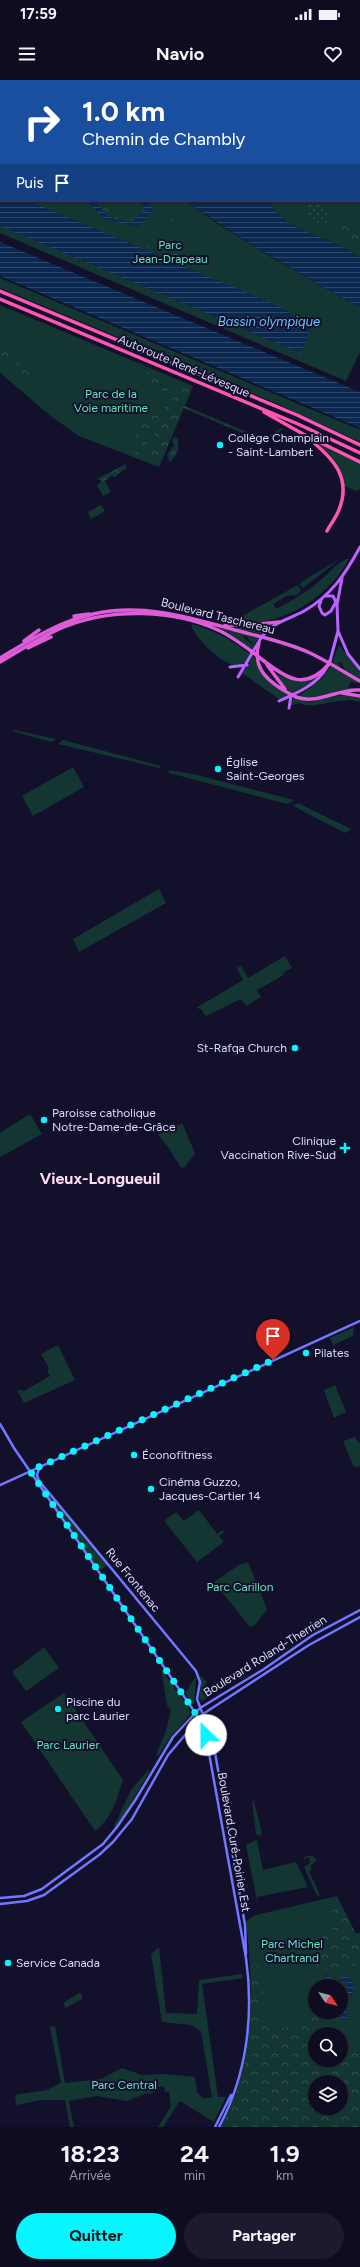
<!DOCTYPE html>
<html lang="fr">
<head>
<meta charset="utf-8">
<style>
	:root { --surface:#0e0c21; --page:#1c1a2e; --text:#f1f3f6; --muted:#9b9ba5; --line:#2e2c3f; --accent:#07f5ff }
	body { margin:0; font-family:Figtree,sans-serif; background:var(--page); color:var(--text); height:100vh; display:flex; flex-direction:column; font-size:15px; white-space:nowrap }
	* { box-sizing:border-box; margin:0 }
	p { font-size:13px; color:var(--muted) }
	.icon { flex:none; width:22px; height:22px; fill:none; stroke:currentColor; stroke-width:2; stroke-linecap:round; stroke-linejoin:round }
	.map { position:relative; height:2047px; overflow:hidden }
	.panel { display:flex; flex-direction:column; background:var(--surface); flex:1 }
	.panel>* { flex:none }
	.top-card { position:absolute; left:0px; top:0px; width:360px; height:122px; box-shadow:0 1px 3px #0004,0 0 0 1px var(--line); background:#1a4fa0; color:#fff; overflow:hidden }
	.needle { width:26px; rotate:125deg }
	.controls { position:absolute; left:308px; top:1899px; display:grid; gap:8px }
	.controls a { display:grid; place-items:center; width:40px; height:40px; border-radius:50%; background:var(--surface); box-shadow:0 1px 3px #0004,0 0 0 1px var(--line); font-size:20px }
	.pin { position:absolute; display:grid; place-items:center; width:34px; height:34px; color:#fff; margin:-41px -17px; border-radius:50% 50% 50% 0; rotate:-45deg; box-shadow:0 0 4px #0007 }
	.pin .icon { rotate:45deg }
	.me { position:absolute; width:44px; margin:-22px; rotate:337deg; stroke-linejoin:round; filter:drop-shadow(0 0 3px #0008) }
	.turn { display:flex; align-items:center; gap:14px; height:84px; padding:0 16px; font-size:18px }
	.turn .icon { width:52px; height:52px; stroke-width:2.5 }
	.turn b { display:block; font-size:28px; line-height:34px }
	.then { display:flex; align-items:center; height:38px; padding:0 16px; background:#0003; gap:8px; font-size:15px }
	.eta { display:flex; justify-content:space-evenly; align-items:center; height:68px; text-align:center }
	.eta b { font-size:24px; font-weight:700; line-height:28px }
	.button { display:flex; gap:8px; margin-top:auto; padding:8px 16px }
	.button a { flex:1; height:46px; border-radius:24px; background:var(--accent); color:#111; font-size:16px; font-weight:700; line-height:46px; text-align:center }
	.button a+a { background:var(--page); color:var(--text) }
	.status { display:flex; justify-content:space-between; align-items:center; height:28px; padding:0 20px; background:var(--surface); direction:ltr }
	.status svg { height:11px; fill:currentColor }
	header { display:flex; justify-content:space-between; align-items:center; height:52px; padding:0 16px; background:var(--surface); font-size:18px; font-weight:700 }
	.map>svg:first-child { display:block }
</style>
</head>
<body>
<div class="status"><b>17:59</b><svg viewBox="0 0 49 12"><path d="M0 12V9h3v3zM5 12V6h3v6zM10 12V3h3v9zM15 12V0h3v12zM26 1h20v11H26zM47 4h2v5h-2z"/></svg></div>
<header><svg class="icon" aria-label="menu" viewBox="0 0 24 24"><path d="M4 6h16M4 12h16M4 18h16"/></svg>Navio<svg class="icon" aria-label="heart" viewBox="0 0 24 24"><path d="M12 20l-8-8c-3-5 5-10 8-4 3-6 11-1 8 4z"/></svg></header>
<div class="map">
<svg width="360" height="2047" viewBox="0 0 360 2047">
	<defs>
		<pattern id="forest-crowns" width="20" height="18" patternUnits="userSpaceOnUse"><rect width="20" height="18" fill="#133633"/><path d="M2 6a3 3 0 1 1 6 0M12 15a3 3 0 1 1 6 0" fill="none" stroke="#355252"/></pattern>
		<pattern id="garden-dots" width="8" height="8" patternUnits="userSpaceOnUse"><rect width="8" height="8" fill="#133633"/><path d="M2 2h.1M6 6h.1" fill="none" stroke="#355252" stroke-width="1.8" stroke-linecap="round"/></pattern>
		<pattern id="water-rules" width="6" height="5" patternUnits="userSpaceOnUse"><rect width="6" height="5" fill="#0b2850"/><path d="M0 2.5h6" fill="none" stroke="#2e476a"/></pattern>
	</defs>
	<rect width="100%" height="100%" fill="#13102c"/>
	<path fill="#133633" fill-rule="evenodd" d="M0,0L82,1H1V121H186L218,144L276,180L360,228V272L346,301L0,153Z
		M157,0H360V177C351,172 342,167 332,162C305,150 286,148 268,121H359V1Z
		M0,198L360,350V362L278,324L0,208Z
		M0,225L193,306L159,387L79,356L52,337L0,293Z
		M313,360L360,383V410L356,411L344,406C339,385 330,373 313,360Z
		M340,479L303,508L300,505L301,502Z
		M346,479H349C327,520 277,550 228,542L235,540L298,505L301,511L297,515L287,516L273,524L276,529C291,521 302,515 317,503C327,495 334,486 346,479Z
		M191,544C214,550 231,560 250,574C248,578 246,583 240,585C226,590 193,556 191,544Z
		M207,544L259,557L254,565L248,559L247,556H242L254,566L252,570L227,552Z
		M271,544L261,554L234,548Z
		M339,565L360,592V599L345,590L341,582L338,583L342,588L332,583Z
		M253,576L265,598L289,616L279,619L242,593Z
		M331,586L360,603L351,602L348,608H358C339,608 318,623 299,616L320,600Z
		M322,593L313,602L292,613L283,605L276,594C295,599 303,607 322,593Z
		M341,615L360,618V622C338,615 316,631 298,623L290,626L293,618L311,622Z
		M15,650L56,659L51,662L12,651Z
		M63,660L161,686L160,688L58,664Z
		M73,687L84,707L33,736L22,716Z
		M170,690L197,695L294,720L287,724L169,693L168,692Z
		M298,723L351,749L345,753L293,726Z
		M159,809L166,823L79,872L73,859Z
		M285,876L292,888L283,893L284,895L257,910L261,917L246,926L241,919L206,936L201,929L196,928L243,900L237,888L241,886L248,898Z
		M30,1034L42,1054L0,1077V1053Z
		M182,1043L195,1073L185,1087L181,1088L168,1067L158,1055Z
		M354,1247L353,1256L335,1264L334,1267L330,1258Z
		M58,1265L75,1300L24,1323L17,1310L24,1311L50,1296L47,1290L49,1288L41,1274Z
		M335,1305L346,1332L334,1338L324,1310Z
		M355,1357L360,1364V1386L356,1387L353,1386L343,1361Z
		M31,1391L109,1484L98,1492Z
		M199,1430L217,1454L222,1450L224,1452L219,1456L224,1462L197,1482L164,1441L176,1432L184,1441Z
		M248,1482L267,1529L255,1545L250,1547L214,1502L239,1485Z
		M44,1567L59,1588L26,1611L12,1592Z
		M161,1589L190,1630V1635L169,1659L158,1676L156,1675L166,1651L171,1631L167,1625Z
		M200,1595L207,1602L204,1606L206,1609L219,1610L202,1621L199,1618L201,1606Z
		M196,1596L194,1626L185,1613Z
		M64,1613L123,1700C116,1720 113,1737 95,1751L21,1642Z
		M148,1690L150,1691L116,1748L114,1746L131,1710Z
		M252,1721L254,1722L262,1753L260,1756L256,1754Z
		M256,1760L257,1761L263,1790L296,1782L308,1807L257,1817L259,1831L246,1765Z
		M313,1775L315,1779H318L311,1785V1791H309L320,1815L317,1816L304,1787L310,1783L309,1777L304,1779V1777Z
		M337,1816L356,1854L360,1853V2047H221C256,1981 254,1913 246,1841L256,1835ZM315,1906H341V1932H315ZM315,1954H341V1980H315ZM315,2002H341V2028H315Z
		M159,1867L166,1933L197,1934L199,1900L242,1894L243,1898L202,1904L218,2017H226L214,2042L180,2021L163,2047H158L171,2026L169,2011L165,2012L164,2006L155,2008L152,2014L147,2013L127,2021L97,2016L69,2021L74,2047H70L65,2020H41L16,2025L15,2015L47,2010L61,2003L50,1947L55,1946L65,2003L101,1999L122,1988L142,1995L165,1994L195,1997L197,2013L203,2018H212L201,1951L191,1945L162,1942L151,1874Z
		M79,1913L82,1914V1919L66,1928L63,1923Z"/>
	<path fill="url(#forest-crowns)" fill-rule="evenodd" d="M360,2V131L358,133L347,121H359Z
		M87,121C103,139 113,144 137,147L140,150L104,141L84,124Z
		M95,121H101L107,128L130,141L132,139L129,133L133,134V140L136,136L134,130L140,128L133,121H139L145,128L130,143L109,138Z
		M146,121H151L182,147L164,136H161Z
		M158,121H175L179,125L171,133Z
		M152,131L158,137H154L148,145L142,148L139,145Z
		M341,131L346,139L359,141L360,139V164L333,151L330,147L339,139L336,134Z
		M146,162L160,166V169L182,174L180,179L147,167Z
		M0,268L6,272L18,271C21,278 29,280 31,289L35,288L41,293V297C28,303 23,294 16,286V283L20,282L25,290H30L22,280L5,283L1,281Z
		M149,290L173,300H169L170,304L166,314L161,310L164,307L160,306L161,301L154,307L146,304L145,296Z
		M178,304L191,310L185,326L264,359L281,348L283,349L264,362L181,327L180,330L182,332L161,382L155,384L144,380L148,370L153,368L151,363L169,318Z
		M153,327L161,330L143,373L138,377L136,372L130,371L132,359L137,357L136,352L147,332Z
		M174,357L177,358C181,366 176,377 170,382L167,375L173,366L175,367L172,361Z
		M126,384V388L115,397L111,396L105,401L111,412L103,416L97,405L102,401L97,399Z
		M101,425L105,431L91,439L88,432Z
		M331,1823L341,1825L356,1854L360,1853V1882L346,1889L320,1891L305,1862L310,1856L333,1851L321,1826Z
		M261,1884C262,1897 264,1912 263,1925C262,1930 256,1934 259,1939C265,1956 298,1945 311,1942L315,1919V1932H334C335,1936 338,1940 340,1944C343,1952 342,1960 353,1961L360,1956V2047H221C248,1997 254,1941 251,1886ZM315,1954H341V1980H315ZM315,2002H341V2028H315Z"/>
	<path fill="url(#garden-dots)" d="M311,121H318L331,140L323,144L312,141L307,130Z"/>
	<path fill="url(#water-rules)" d="M0,109L1,121H29L269,222L289,231L288,233L313,243L301,272L300,273L0,146Z
		M87,121H95L109,137L130,143L145,130L139,121H146L153,128L150,135L137,147L104,139Z
		M186,121H268C286,148 305,150 332,162C342,167 351,172 360,177V228C301,194 242,161 186,121Z
		M0,162L360,312V348L0,196Z
		M325,1893L337,1902L344,1895H347L354,1904L352,1917L347,1914L343,1915L347,1931V1938L342,1940L340,1936L341,1912H348L346,1902L343,1901L340,1906H329L327,1898L323,1895Z"/>
	<g fill="none" stroke-linecap="round" stroke-linejoin="round">
		<path stroke="#0b2850" stroke-width="1" d="M187,0V1"/>
		<path stroke="#7277ff" stroke-width="2.5" d="M0,1344L14,1368L192,1628L205,1651L246,1878C254,1935 247,1995 219,2047
			M39,1401L37,1395L40,1386
			M40,1402L196,1591L200,1602L197,1619L213,1661L245,1845L246,1874
			M0,1405L360,1241
			M0,1818L24,1816L42,1809L103,1764L117,1747L136,1719L173,1657L200,1628L264,1589L313,1555L360,1530
			M0,1824L27,1821L44,1815L99,1775L113,1762L132,1739L168,1675L203,1634L309,1565L360,1537
			M215,2047L231,2015"/>
		<path stroke="#bb62ff" stroke-width="3" d="M326,516H333L336,522
			M321,521L319,526L322,533L325,535L331,531L337,520
			M338,551L348,574L360,589
			M264,554C274,542 290,539 304,531C331,516 346,493 360,467
			M330,581L338,551L337,525L342,498
			M230,587L247,585
			M238,597L261,558
			M279,621C297,613 317,605 327,587
			M289,628L291,616"/>
		<path stroke="#dd5cd8" stroke-width="3.5" d="M74,536L89,534
			M225,545H249L279,542
			M24,561L39,550
			M259,563C251,589 270,603 290,614
			M28,568L51,557
			M0,578C30,560 58,542 93,534C142,523 188,537 235,550C261,557 286,562 310,573C327,581 344,592 360,601
			M264,581C286,598 305,611 328,585
			M0,582C21,570 42,556 64,547C111,528 174,529 220,551C231,556 241,564 251,571
			M267,585L285,609
			M342,613L360,616
			M296,617C319,625 338,608 360,610"/>
		<path stroke="#ff56b1" stroke-width="3.5" d="M0,211L297,335L360,365
			M0,219L298,344L360,373
			M264,332L303,354L360,382
			M308,358C333,378 353,398 338,432C335,439 330,445 327,451"/>
		<path stroke="#bb62ff" stroke-width="3" d="M261,558L264,554"/>
		<path stroke="#dd5cd8" stroke-width="3.5" d="M251,571L264,581
			M328,585L330,581
			M290,614L296,617"/>
	</g>
	<g fill="none" stroke-linecap="round" stroke-linejoin="round">
		<path stroke="#07f5ff" stroke-width="7" stroke-dasharray="0 12.6" d="M206,1655L203,1646L192,1628L30,1391L273,1280"/>
	</g>
	<g fill="#07f5ff" stroke="#13102c" stroke-width="1.5">
		<circle cx="220" cy="365" r="4"/>
		<circle cx="218" cy="689" r="4"/>
		<circle cx="295" cy="968" r="4"/>
		<circle cx="44" cy="1040" r="4"/>
		<path d="M343 1062h4v4h4v4h-4v4h-4v-4h-4v-4h4z"/>
		<circle cx="306" cy="1273" r="4"/>
		<circle cx="134" cy="1375" r="4"/>
		<circle cx="151" cy="1409" r="4"/>
		<circle cx="58" cy="1629" r="4"/>
		<circle cx="8" cy="1883" r="4"/>
	</g>
	<g text-anchor="middle" stroke-width="4" stroke-linejoin="round" paint-order="stroke">
		<g font-size="12" fill="#60e6bc" stroke="#13102c">
			<text x="170" y="169">Parc<tspan x="170" dy="14">Jean-Drapeau</tspan></text>
			<text x="111" y="318">Parc de la<tspan x="111" dy="14">Voie maritime</tspan></text>
			<text x="240" y="1511">Parc Carillon</text>
			<text x="68" y="1669">Parc Laurier</text>
			<text x="292" y="1868">Parc Michel<tspan x="292" dy="14">Chartrand</tspan></text>
			<text x="124" y="2009">Parc Central</text>
		</g>
		<g font-size="12" fill="#dddbff" stroke="#13102c">
			<text transform="translate(184 286) rotate(23)" y="4">Autoroute René-Lévesque</text>
			<text transform="translate(218 536) rotate(14)" y="4">Boulevard Taschereau</text>
			<text transform="translate(133 1500) rotate(51)" y="4">Rue Frontenac</text>
			<text transform="translate(265 1576) rotate(-32)" y="4">Boulevard Roland-Therrien</text>
			<text transform="translate(234 1762) rotate(80)" y="4">Boulevard Curé-Poirier Est</text>
		</g>
		<g font-size="12" fill="#dddbff" stroke="#13102c" text-anchor="start">
			<text x="228" y="362">Collège Champlain<tspan x="228" dy="14">- Saint-Lambert</tspan></text>
			<text x="226" y="686">Église<tspan x="226" dy="14">Saint-Georges</tspan></text>
			<text x="287" y="972" text-anchor="end">St-Rafqa Church</text>
			<text x="52" y="1037">Paroisse catholique<tspan x="52" dy="14">Notre-Dame-de-Grâce</tspan></text>
			<text x="336" y="1065" text-anchor="end">Clinique<tspan x="336" dy="14">Vaccination Rive-Sud</tspan></text>
			<text x="314" y="1277">Pilates</text>
			<text x="142" y="1379">Éconofitness</text>
			<text x="159" y="1406">Cinéma Guzzo,<tspan x="159" dy="14">Jacques-Cartier 14</tspan></text>
			<text x="66" y="1626">Piscine du<tspan x="66" dy="14">parc Laurier</tspan></text>
			<text x="16" y="1887">Service Canada</text>
		</g>
		<g font-size="13" font-style="italic" fill="#69c3ff" stroke="#13102c">
			<text x="269" y="246">Bassin olympique</text>
		</g>
		<g font-size="16" font-weight="bold" fill="#ffddf5" stroke="#13102c">
			<text x="100" y="1104">Vieux-Longueuil</text>
		</g>
	</g>
</svg>
<div class="controls">
<a><svg class="needle" viewBox="-14 -14 28 28"><path d="M0-13l5 13h-10z" fill="#e53935"/><path d="M0 13l5-13h-10z" fill="#9b9ba5"/></svg></a>
<a><svg class="icon" aria-label="search" viewBox="0 0 24 24"><circle cx="10" cy="10" r="6"/><path d="M15 15l6 6"/></svg></a>
<a><svg class="icon" aria-label="layers" viewBox="0 0 24 24"><path d="M12 4l9 5-9 5-9-5zM3 14l9 5 9-5"/></svg></a>
</div>
<div class="pin" style="left:273px;top:1280px;background:#d93025"><svg class="icon" aria-label="arrive" viewBox="0 0 24 24"><path d="M6 21V4h12l-3 4 3 4H6"/></svg></div>
<svg class="me" style="left:206px;top:1655px" viewBox="-20 -20 40 40"><circle r="19" fill="#fff"/><path d="M0-13L10 11 0 6-10 11z" fill="#07f5ff"/></svg>
<div class="top-card">
<div class="turn"><svg class="icon" aria-label="right" viewBox="0 0 24 24"><path d="M7 20v-9h11M14 6l5 5-5 5"/></svg><div><b>1.0 km</b>Chemin de Chambly</div></div>
<div class="then">Puis<svg class="icon" aria-label="arrive" viewBox="0 0 24 24"><path d="M6 21V4h12l-3 4 3 4H6"/></svg></div>
</div>
</div>
<section class="panel">
<div class="eta">
<div><b>18:23</b><p>Arrivée</p></div>
<div><b>24</b><p>min</p></div>
<div><b>1.9</b><p>km</p></div>
</div>
<div class="button"><a>Quitter</a><a>Partager</a></div>
</section>
</body>
</html>
